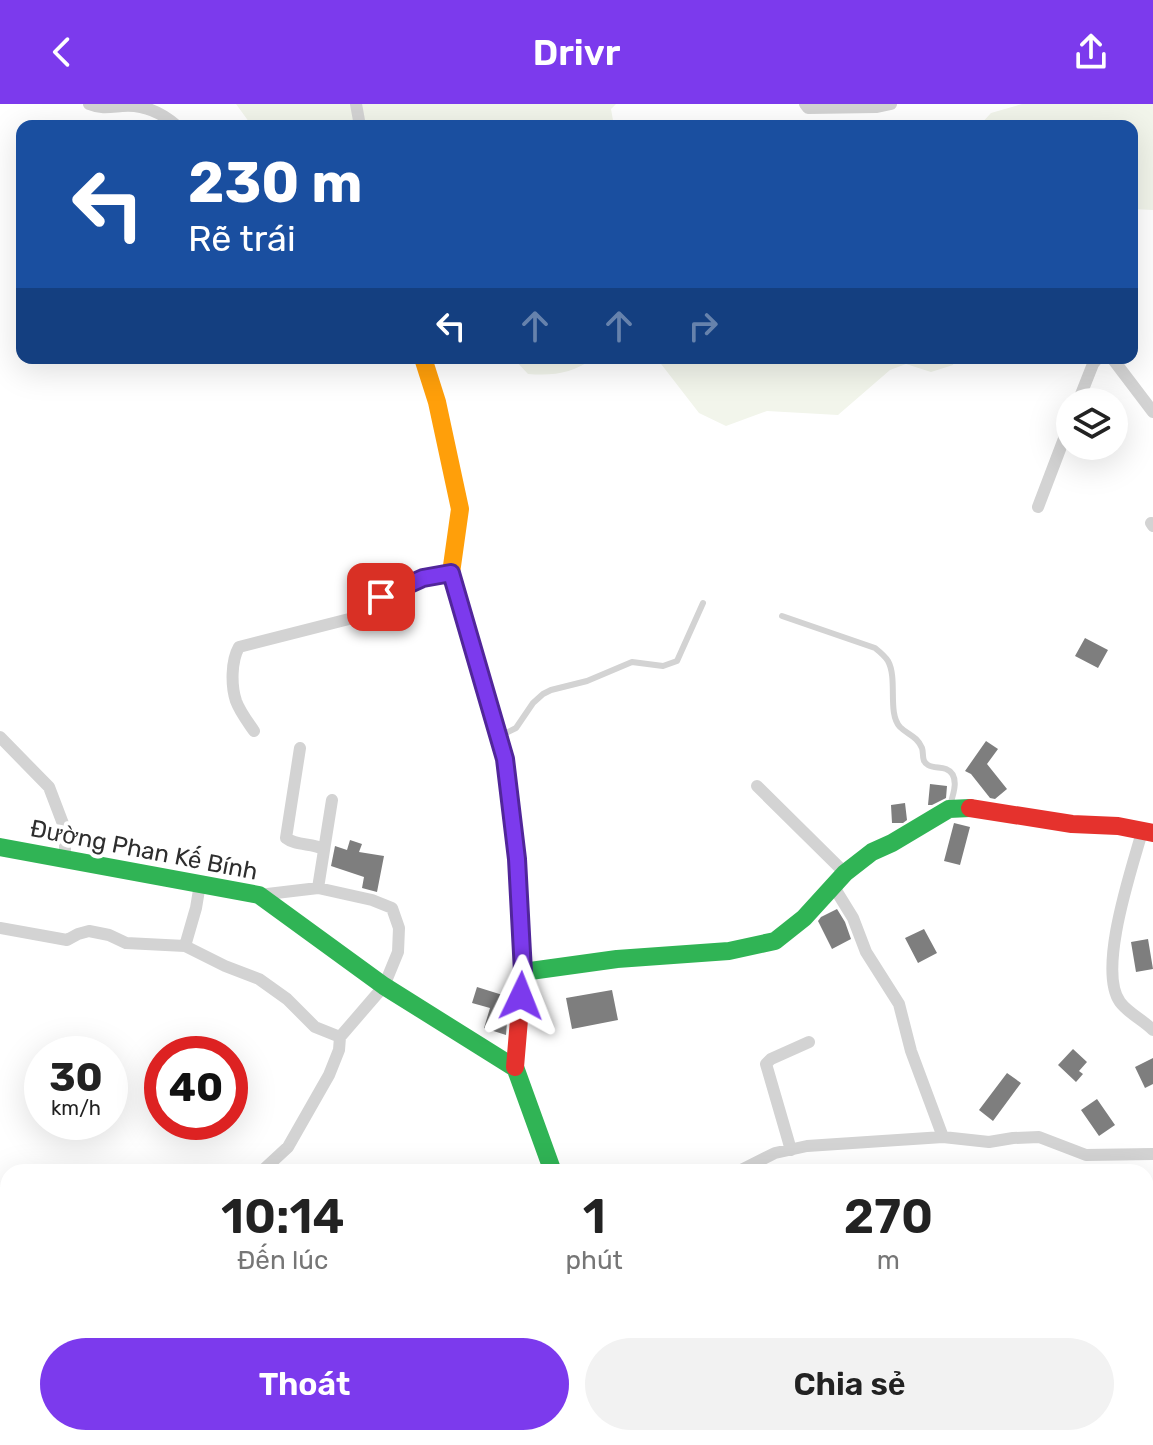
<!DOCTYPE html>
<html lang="vi">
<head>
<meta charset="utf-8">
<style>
	:root { --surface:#fff; --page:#f2f2f2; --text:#222; --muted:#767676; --accent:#7c3aed }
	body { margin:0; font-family:Rubik,sans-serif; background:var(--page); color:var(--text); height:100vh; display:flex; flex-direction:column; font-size:30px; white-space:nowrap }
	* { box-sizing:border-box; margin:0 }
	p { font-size:26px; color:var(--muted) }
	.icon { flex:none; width:44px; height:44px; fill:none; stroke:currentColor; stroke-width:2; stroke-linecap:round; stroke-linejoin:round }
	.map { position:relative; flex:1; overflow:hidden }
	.panel { position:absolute; left:0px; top:1060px; width:1154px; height:282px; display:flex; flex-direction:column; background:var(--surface); border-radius:24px 24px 0 0; box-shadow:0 8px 32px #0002 }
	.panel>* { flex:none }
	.banner { position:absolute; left:16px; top:16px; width:1122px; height:244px; border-radius:16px; box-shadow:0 8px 32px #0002; background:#1a4fa0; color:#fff; overflow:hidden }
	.tools { position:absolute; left:1056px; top:284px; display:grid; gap:16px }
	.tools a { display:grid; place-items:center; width:72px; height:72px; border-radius:50%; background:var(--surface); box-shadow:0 8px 32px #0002; font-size:40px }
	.speed { position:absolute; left:24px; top:932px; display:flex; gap:16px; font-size:40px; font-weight:700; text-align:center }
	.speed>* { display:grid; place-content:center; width:104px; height:104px; border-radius:50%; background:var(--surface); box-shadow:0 8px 32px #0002; line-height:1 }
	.speed small { font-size:20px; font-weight:400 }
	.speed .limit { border:12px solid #d22; background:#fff; color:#111 }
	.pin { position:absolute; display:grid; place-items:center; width:68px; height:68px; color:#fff; margin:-34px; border-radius:16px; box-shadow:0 4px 12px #0006 }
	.me { position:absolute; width:88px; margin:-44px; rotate:2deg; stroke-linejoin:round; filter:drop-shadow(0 0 6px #0008) }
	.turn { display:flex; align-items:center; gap:28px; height:168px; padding:0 40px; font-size:36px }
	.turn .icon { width:104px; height:104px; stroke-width:2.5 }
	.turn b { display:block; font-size:56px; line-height:68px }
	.lanes { display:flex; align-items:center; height:76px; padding:0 40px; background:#0003; justify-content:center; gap:40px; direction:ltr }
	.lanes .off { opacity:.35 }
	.eta { display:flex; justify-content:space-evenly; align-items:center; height:136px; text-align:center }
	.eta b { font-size:48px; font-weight:600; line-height:56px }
	.cta { display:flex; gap:16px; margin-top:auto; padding:16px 40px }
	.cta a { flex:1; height:92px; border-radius:48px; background:var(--accent); color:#fff; font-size:32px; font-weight:600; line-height:92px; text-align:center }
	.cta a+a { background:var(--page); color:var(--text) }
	header { display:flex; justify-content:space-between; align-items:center; height:104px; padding:0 40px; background:var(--accent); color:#fff; font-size:36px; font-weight:600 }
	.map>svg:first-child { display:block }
</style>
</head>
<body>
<header><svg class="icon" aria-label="back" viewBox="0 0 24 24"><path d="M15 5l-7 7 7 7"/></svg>Drivr<svg class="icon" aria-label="share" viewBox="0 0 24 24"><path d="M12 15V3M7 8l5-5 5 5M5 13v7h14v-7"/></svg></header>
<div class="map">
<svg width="1153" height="1341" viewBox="0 0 1153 1341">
	<rect width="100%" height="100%" fill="#fff"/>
	<path fill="#f2f5eb" d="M236,0H616L611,5L614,22H252Z
		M1022,0H1153V106L1132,105V22H979L991,9Z
		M513,254H595C571,269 556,272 528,270Z
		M655,254H955L953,261L931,268L906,260L890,266L838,311L767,307L726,322L699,309L658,256Z"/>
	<path fill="#7e7e7e" d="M1085,534L1108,546L1098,564L1075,552Z
		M986,637L998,645L987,660L1007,685L995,695L990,694L971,670L965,667Z
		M930,680L947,682L946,694L932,701H928Z
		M905,699L907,716L903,719H892L891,701Z
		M954,719L970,723L960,761L944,757Z
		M350,736L362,740L359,748L384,752L377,788L362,784L364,773L331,762L335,742L347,746Z
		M837,805L845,818L851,835L832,845L818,817L821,813Z
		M924,825L937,849L918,859L905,834Z
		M1148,835L1153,865L1136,868L1131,838Z
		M477,883L509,893L506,931L484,924L490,904L472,899Z
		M612,886L618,916L572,925L566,894Z
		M1073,945L1087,958L1079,967L1083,970L1076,978L1058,961Z
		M1153,954V980L1145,984L1135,963Z
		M1007,969L1021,979L993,1017L979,1006Z
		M1097,995L1115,1021L1099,1032L1081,1006Z"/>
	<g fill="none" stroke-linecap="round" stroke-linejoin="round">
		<path stroke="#d3d3d3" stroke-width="6" d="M782,512L875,544C880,548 885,552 888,557C898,575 887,609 900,623C908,631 917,632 922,644C924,650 921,657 928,661C933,664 940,663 946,665C961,671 953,692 949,704
			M502,631L516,624L533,599L543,590L551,586L587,577L632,558L663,562L677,557L703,499
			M1146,1321L1153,1320"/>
		<path stroke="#d3d3d3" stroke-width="12" d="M89,0C101,5 110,3 122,2C144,0 161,8 177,22
			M356,0L360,22
			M805,0L808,4L877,3L891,0
			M1112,254L1153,308
			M1078,298L1093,260L1098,254
			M1038,403L1070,319
			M1151,419L1153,422
			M254,627C248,618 240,608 236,597C231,582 231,557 239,543L349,515C362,509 370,500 382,493C404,479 426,473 451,469
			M0,633L49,683L65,725V755
			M300,644L286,734C296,742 312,739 323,745
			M757,682L845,769
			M1142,728C1132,764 1097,866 1120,898C1128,909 1143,916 1153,926
			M832,783L837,788L853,814L866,848L899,900L911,947L943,1033
			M318,784L332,696
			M259,791L318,784L372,796L392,804L399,824L398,848L384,882L340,933L339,946L329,971L288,1043L261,1068
			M0,824L67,836L78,830L89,827L109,831L126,839L185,842L225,862L259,875L287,895L315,923L340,933
			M185,842L196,804L200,780
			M791,1046L766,960L771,955L809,938
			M737,1068L775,1049L807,1042L943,1033L989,1038L1013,1034L1039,1033L1086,1051L1153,1050
			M644,1334L646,1341
			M964,1334L976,1341
			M418,1341L427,1340
			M676,1341L693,1334
			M1129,1341V1334"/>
		<path stroke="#30b455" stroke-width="18" d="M0,743L259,791L384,882L515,964
			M523,868L617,855L729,847L775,837L804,814L845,769L872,748L892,739L949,705L970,704
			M515,963L553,1068"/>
		<path stroke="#ff9f0a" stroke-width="18" d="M423,254L437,298L460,405L451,469L476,556
			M0,1152L8,1157"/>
		<path stroke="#e5322d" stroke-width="18" d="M476,556L505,655L517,755L523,868L515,963
			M970,704L1072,720L1118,722L1153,729
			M302,1334L308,1341"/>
	</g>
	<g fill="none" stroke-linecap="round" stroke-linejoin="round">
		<g stroke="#51269a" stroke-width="20">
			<path id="route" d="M381,493L423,474L451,469L505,655L517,755L523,868L521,892"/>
		</g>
		<use href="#route" stroke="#7c3aed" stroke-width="14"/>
	</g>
	<g text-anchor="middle" stroke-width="8" stroke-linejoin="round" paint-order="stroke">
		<g font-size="24" fill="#2e2e2e" stroke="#fff">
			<text transform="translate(144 746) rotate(11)" y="8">Đường Phan Kế Bính</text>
		</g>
	</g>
</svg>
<div class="tools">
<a><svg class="icon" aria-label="layers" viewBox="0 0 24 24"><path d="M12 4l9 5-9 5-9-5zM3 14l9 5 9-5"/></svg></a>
</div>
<div class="speed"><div>30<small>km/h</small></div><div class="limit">40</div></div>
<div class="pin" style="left:381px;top:493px;background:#d93025"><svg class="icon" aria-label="arrive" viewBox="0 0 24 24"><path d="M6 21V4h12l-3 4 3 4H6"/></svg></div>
<svg class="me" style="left:521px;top:892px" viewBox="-20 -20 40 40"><path d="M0-17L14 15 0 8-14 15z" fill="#7c3aed" stroke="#fff" stroke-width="4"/></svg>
<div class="banner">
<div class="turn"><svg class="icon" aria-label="left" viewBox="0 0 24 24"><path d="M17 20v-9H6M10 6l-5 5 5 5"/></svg><div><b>230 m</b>Rẽ trái</div></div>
<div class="lanes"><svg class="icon" aria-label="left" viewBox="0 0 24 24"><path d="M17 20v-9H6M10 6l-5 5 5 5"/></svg><svg class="icon off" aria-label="ahead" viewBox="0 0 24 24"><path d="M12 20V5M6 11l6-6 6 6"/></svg><svg class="icon off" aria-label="ahead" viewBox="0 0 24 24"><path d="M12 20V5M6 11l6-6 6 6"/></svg><svg class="icon off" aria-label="right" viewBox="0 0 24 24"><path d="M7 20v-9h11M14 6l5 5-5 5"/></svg></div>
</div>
<section class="panel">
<div class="eta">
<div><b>10:14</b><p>Đến lúc</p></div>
<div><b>1</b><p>phút</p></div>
<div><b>270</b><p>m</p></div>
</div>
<div class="cta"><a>Thoát</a><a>Chia sẻ</a></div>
</section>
</div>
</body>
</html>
